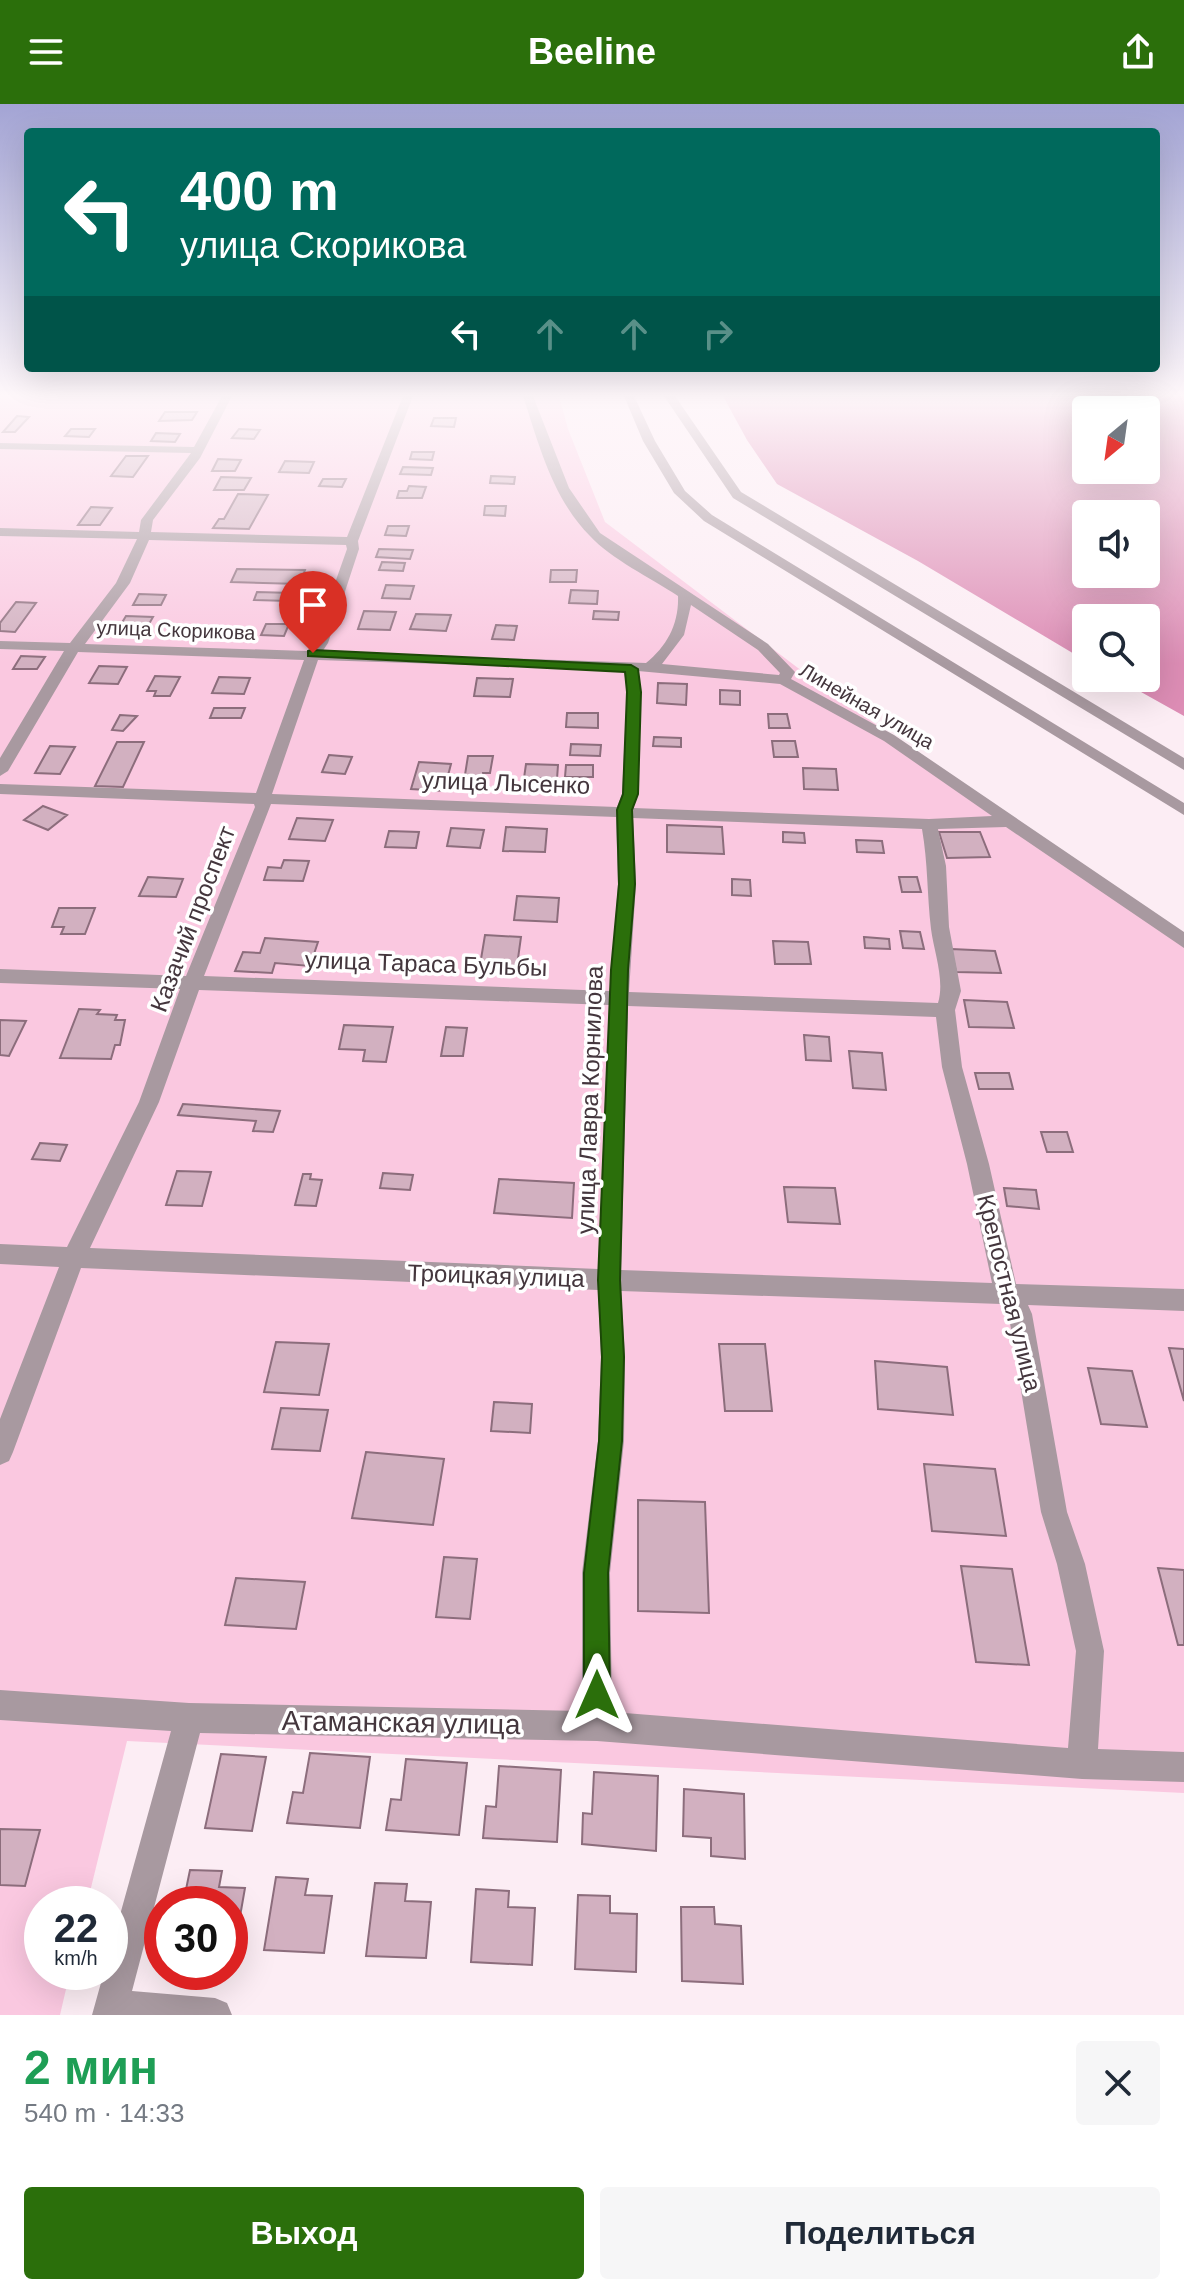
<!DOCTYPE html>
<html lang="ru">
<head>
<meta charset="utf-8">
<style>
	:root { --surface:#fff; --page:#f6f6f7; --text:#1f2937; --muted:#747a83; --accent:#2b6f0b }
	body { margin:0; font-family:Helvetica,sans-serif; background:var(--page); color:var(--text); height:100vh; display:flex; flex-direction:column; font-size:30px; white-space:nowrap }
	* { box-sizing:border-box; margin:0 }
	p { font-size:26px; color:var(--muted) }
	.icon { flex:none; width:44px; height:44px; fill:none; stroke:currentColor; stroke-width:2; stroke-linecap:round; stroke-linejoin:round }
	.map { position:relative; height:1911px; overflow:hidden }
	.sheet { display:flex; flex-direction:column; background:var(--surface); flex:1 }
	.sheet>* { flex:none }
	.banner { position:absolute; left:24px; top:24px; width:1136px; height:244px; border-radius:8px; box-shadow:0 8px 32px #0002; background:#00695c; color:#fff; overflow:hidden }
	.needle { width:52px; rotate:209deg }
	.buttons { position:absolute; left:1072px; top:292px; display:grid; gap:16px }
	.buttons a { display:grid; place-items:center; width:88px; height:88px; border-radius:8px; background:var(--surface); box-shadow:0 8px 32px #0002; font-size:40px }
	.speed { position:absolute; left:24px; top:1782px; display:flex; gap:16px; font-size:40px; font-weight:700; text-align:center }
	.speed>* { display:grid; place-content:center; width:104px; height:104px; border-radius:50%; background:var(--surface); box-shadow:0 8px 32px #0002; line-height:1 }
	.speed small { font-size:20px; font-weight:400 }
	.speed .limit { border:12px solid #d22; background:#fff; color:#111 }
	.pin { position:absolute; display:grid; place-items:center; width:68px; height:68px; color:#fff; margin:-82px -34px; border-radius:50% 50% 50% 0; rotate:-45deg; box-shadow:0 0 8px #0007 }
	.pin .icon { rotate:45deg }
	.me { position:absolute; width:88px; margin:-44px; rotate:0deg; stroke-linejoin:round; filter:drop-shadow(0 0 6px #0008) }
	.turn { display:flex; align-items:center; gap:28px; height:168px; padding:0 24px; font-size:36px }
	.turn .icon { width:104px; height:104px; stroke-width:2.5 }
	.turn b { display:block; font-size:56px; line-height:68px }
	.lanes { display:flex; align-items:center; height:76px; padding:0 24px; background:#0003; justify-content:center; gap:40px; direction:ltr }
	.lanes .off { opacity:.35 }
	.round { display:grid; place-items:center; flex:none; width:84px; height:84px; border-radius:8px; background:var(--page) }
	.overview { display:flex; align-items:center; justify-content:space-between; height:136px; padding:0 24px }
	h1 { font-size:48px; font-weight:700; line-height:60px; color:#1e9e55 }
	.cta { display:flex; gap:16px; margin-top:auto; padding:16px 24px }
	.cta a { flex:1; height:92px; border-radius:8px; background:var(--accent); color:#fff; font-size:32px; font-weight:700; line-height:92px; text-align:center }
	.cta a+a { background:var(--page); color:var(--text) }
	header { display:flex; justify-content:space-between; align-items:center; height:104px; padding:0 24px; background:var(--accent); color:#fff; font-size:36px; font-weight:700 }
	.map>svg:first-child { display:block }
</style>
</head>
<body>
<header><svg class="icon" aria-label="menu" viewBox="0 0 24 24"><path d="M4 6h16M4 12h16M4 18h16"/></svg>Beeline<svg class="icon" aria-label="share" viewBox="0 0 24 24"><path d="M12 15V3M7 8l5-5 5 5M5 13v7h14v-7"/></svg></header>
<div class="map">
<svg width="1184" height="1911" viewBox="0 0 1184 1911">
	<rect width="100%" height="100%" fill="#fcedf4"/>
	<path fill="#fac8e0" d="M0,292H559L568,325L605,418L835,592L1184,834V1689L127,1637L87,1800H42V1868H70L60,1911H0Z"/>
	<path fill="#dd8db5" fill-rule="evenodd" d="M723,292H1184V612L1116,574H1146V514H1086V557L918,457L777,380L747,336ZM1086,306H1146V366H1086ZM1086,410H1146V470H1086Z"/>
	<path fill="#d2b0c0" stroke="#8c6d7c" stroke-width="2" d="M165,308H197L192,316L159,317Z
		M17,312L29,313L15,328H3Z
		M434,314H456L454,323L431,322Z
		M71,325H95L89,333L65,332Z
		M239,325L260,326L254,335L232,334Z
		M156,329L180,330L175,338L151,337Z
		M412,348H434L432,356L410,355Z
		M126,352H148L133,373L111,372Z
		M218,355L241,356L235,367H212Z
		M285,357L314,358L309,369L279,368Z
		M403,363L433,364L431,371L400,370Z
		M491,372L515,373L514,380L490,379Z
		M221,373L251,374L244,386H214Z
		M323,375H346L342,383L319,382Z
		M409,382L426,383L422,394H397L399,387H407Z
		M238,390L268,391L249,425L213,424L219,415H224Z
		M485,402H506L505,412L484,411Z
		M91,403L112,404L100,421H78Z
		M388,422H409L406,432L385,431Z
		M379,445L413,446L410,455L376,453Z
		M382,458L405,459L403,467L379,466Z
		M237,465L305,466L300,480L231,478Z
		M551,466H577L576,478H550Z
		M386,481L414,482L410,495L382,494Z
		M571,486L598,487L597,500L569,499Z
		M257,488L292,489L289,497L254,496Z
		M139,490L166,491L161,501H133Z
		M16,498L36,499L15,528L0,527V519Z
		M364,507L396,508L390,526L358,525Z
		M594,507L619,508L618,516L593,515Z
		M416,510L451,511L446,527L410,525Z
		M126,512L153,513L145,527L118,525Z
		M266,520H289L284,532L261,531Z
		M496,521L517,522L514,536L492,535Z
		M21,552L45,553L37,565H13Z
		M99,562L127,563L118,580L89,579Z
		M155,572L180,573L170,592H154L156,587H147Z
		M219,573L250,574L244,590L212,589Z
		M477,574L513,575L510,593L474,592Z
		M658,579L687,580L686,601L657,599Z
		M720,586L740,587V601L720,600Z
		M214,604H245L241,614H210Z
		M567,609H598V624L566,623Z
		M768,610H787L790,624H769Z
		M120,611L137,612L123,627L112,626Z
		M654,633L681,634V643L653,642Z
		M772,637H795L798,653H774Z
		M117,638H144L123,683L95,682Z
		M571,640L601,641L600,652L570,651Z
		M50,642L75,643L60,670L35,669Z
		M329,651L352,653L345,670L322,668Z
		M468,652H493L490,669H483V678L464,677Z
		M419,658L451,660L444,687L411,685Z
		M526,660L558,661L557,675L524,674Z
		M566,661H593V673H565Z
		M803,664L836,665L838,686L804,685Z
		M43,702L67,711L48,726L24,716Z
		M297,714L333,716L325,737L289,735Z
		M667,721L722,723L724,750L667,748Z
		M506,723L547,725L545,748L503,747Z
		M451,724L484,726L480,744L447,742Z
		M389,727L419,728L416,744L385,743Z
		M783,728L804,729L805,739L783,738Z
		M939,728H980L990,753L947,754Z
		M856,736L882,737L884,749L857,748Z
		M284,756L309,757L303,777L264,776L268,763L281,764Z
		M148,773L183,775L176,793L139,792Z
		M899,773H917L921,788H902Z
		M732,775L750,776L751,792L732,791Z
		M517,792L559,794L557,818L514,816Z
		M59,804H95L85,830H61L64,823H52Z
		M900,827L920,828L924,845L903,844Z
		M485,831L521,833L516,869L479,867Z
		M864,833L889,835L890,845L865,844Z
		M265,834L318,838L310,862L275,859L272,869L235,867L243,848L260,849Z
		M773,837L808,838L811,860H775Z
		M951,845L995,847L1001,869L956,868Z
		M964,896L1007,898L1014,924L969,923Z
		M79,905L100,906L97,910L117,911L115,916H125L120,941H115L111,955L60,954Z
		M0,916L26,917L9,952L0,951Z
		M344,921L393,923L386,958L363,957L365,946L339,945Z
		M446,923L467,924L463,952H441Z
		M804,931L829,933L831,957L806,956Z
		M849,947L882,949L886,986L853,984Z
		M975,969H1009L1013,985H979Z
		M183,1000L280,1007L273,1028L253,1027L256,1017L178,1011Z
		M1041,1028H1067L1073,1048H1047Z
		M40,1039L67,1041L60,1057L32,1055Z
		M177,1067L211,1068L202,1102L166,1101Z
		M383,1069L413,1071L410,1086L380,1084Z
		M303,1070H311L310,1075L322,1076L316,1102L295,1101Z
		M499,1075L574,1079L572,1114L494,1109Z
		M784,1083L835,1084L840,1120L788,1118Z
		M1004,1084L1036,1086L1039,1105L1007,1102Z
		M276,1238L329,1240L319,1291L264,1288Z
		M719,1240H765L772,1307H725Z
		M1169,1244L1184,1245V1297Z
		M875,1257L947,1263L953,1311L878,1305Z
		M1088,1264L1132,1267L1147,1323L1101,1320Z
		M494,1298L532,1300L530,1329L491,1327Z
		M281,1304L328,1306L320,1347L272,1345Z
		M366,1348L444,1355L433,1421L352,1414Z
		M924,1360L995,1365L1006,1432L932,1427Z
		M638,1396L705,1398L709,1509L638,1507Z
		M444,1453L477,1455L470,1515L436,1513Z
		M961,1462L1012,1465L1029,1561L976,1558Z
		M1158,1464L1184,1466V1541H1178Z
		M236,1474L305,1478L296,1525L225,1521Z
		M310,1649L370,1653L360,1724L287,1719L293,1688L303,1689Z
		M221,1650L266,1653L252,1727L205,1724Z
		M406,1655L467,1659L459,1731L386,1726L391,1695L401,1696Z
		M499,1662L561,1666L557,1738L483,1734L486,1702L496,1703Z
		M594,1668L658,1672L656,1747L582,1740L583,1709L592,1710Z
		M684,1685L744,1690L745,1755L711,1752V1734L683,1732Z
		M0,1725L40,1726L25,1782L0,1781Z
		M190,1766L222,1767L219,1783L245,1784L235,1841L230,1840V1800H183Z
		M276,1773L308,1775L305,1791L332,1792L324,1849L264,1846Z
		M375,1779L407,1780L405,1797L431,1798L426,1854L366,1852Z
		M476,1785L509,1787L508,1803L535,1804L532,1861L471,1858Z
		M578,1791L610,1792V1809L637,1810L636,1868L575,1865Z
		M681,1803H714L715,1820L741,1822L743,1880L682,1877Z"/>
	<g fill="none" stroke-linecap="round" stroke-linejoin="round">
		<path fill="#a899a0" fill-rule="evenodd" d="M222,292H232L200,354L153,416L151,428L347,433L403,292H413L358,437L359,445L328,539L322,548L646,559C667,542 679,520 678,492C651,474 611,455 590,432C553,395 539,341 523,292H533L569,384L600,429L768,540L795,568L791,575L894,631L1184,828V844L1006,723L938,725L946,762L949,823L961,887L955,906L962,963L989,1060L1016,1180L1184,1185V1207L1028,1201L1032,1210L1067,1408L1085,1460L1104,1547L1098,1645L1184,1648V1678L1082,1675L597,1637L200,1629L132,1887L215,1894L227,1899L232,1911H92L104,1868H110V1847L171,1627L0,1616V1586L189,1599L582,1607V1469L598,1337L601,1253L598,1186L81,1164L13,1348L9,1357L0,1361V1315L59,1163L0,1160V1140L67,1143L139,998L180,885L0,879V865L186,872L255,703L254,700L0,690V680L256,689L304,556L78,548L8,667L0,672V654L64,547L0,545V537L70,539L116,479L137,435L0,432V424L139,428L141,416L191,349L0,345V339L194,343ZM149,436L346,441L347,445L314,538L307,547L85,540L130,479ZM691,501L758,546L780,569L779,571L662,560L684,531ZM318,556L624,566L627,588L622,690L617,703L272,690ZM638,567L780,580L884,637L992,712L929,715L633,704L638,690L641,588ZM271,700L616,713L618,780L610,887L204,872ZM633,714L922,725C928,759 927,791 931,825C934,848 945,876 938,899L629,888L636,780ZM199,886L609,901L598,1165L90,1144L159,998ZM628,902L936,913L942,963L967,1060L992,1179L621,1166ZM621,1187L1001,1200L1009,1213L1041,1408L1057,1460L1076,1547L1068,1644L612,1608L610,1469L624,1337L625,1253Z
			M624,292H634L655,337L685,387L712,411L1184,699V711L704,417L674,389L643,337Z
			M664,292H675L741,388L1184,654V666L733,394Z"/>
	</g>
	<linearGradient id="sky" x2="0" y2="1"><stop stop-color="#a3a4d4"/><stop offset="0.52" stop-color="#fef7fa"/><stop offset="1" stop-color="#fef7fa" stop-opacity="0"/></linearGradient>
	<rect width="1184" height="560" fill="url(#sky)"/>
	<path fill="#2b6f0b" stroke="#1c4807" stroke-width="2" d="M313,546L631,561L638,565L641,588L638,690L632,706L635,780L628,866L620,1176L624,1253L622,1337L608,1469L610,1591L606,1600L597,1604L588,1600L584,1591V1469L599,1337L602,1253L598,1176L611,866L619,780L617,706L623,690L627,588L625,568L308,552V547Z"/>
	<g text-anchor="middle" stroke-width="7" stroke-linejoin="round" paint-order="stroke">
		<g font-size="20" fill="#44363d" stroke="#fff">
			<text transform="translate(176 526) rotate(2)" y="7">улица Скорикова</text>
			<text transform="translate(867 602) rotate(30)" y="7">Линейная улица</text>
		</g>
		<g font-size="24" fill="#44363d" stroke="#fff">
			<text transform="translate(506 679) rotate(2)" y="8">улица Лысенко</text>
			<text transform="translate(193 815) rotate(-69)" y="8">Казачий проспект</text>
			<text transform="translate(426 860) rotate(2)" y="8">улица Тараса Бульбы</text>
			<text transform="translate(590 996) rotate(-88)" y="8">улица Лавра Корнилова</text>
			<text transform="translate(496 1172) rotate(2)" y="8">Троицкая улица</text>
			<text transform="translate(1009 1189) rotate(76)" y="8">Крепостная улица</text>
		</g>
		<g font-size="28" fill="#44363d" stroke="#fff">
			<text transform="translate(401 1618) rotate(1)" y="10">Атаманская улица</text>
		</g>
	</g>
</svg>
<div class="buttons">
<a><svg class="needle" viewBox="-14 -14 28 28"><path d="M0-13l5 13h-10z" fill="#e53935"/><path d="M0 13l5-13h-10z" fill="#747a83"/></svg></a>
<a><svg class="icon" aria-label="sound" viewBox="0 0 24 24"><path d="M4 9h4l5-4v14l-5-4H4zM17 9q2 3 0 6"/></svg></a>
<a><svg class="icon" aria-label="search" viewBox="0 0 24 24"><circle cx="10" cy="10" r="6"/><path d="M15 15l6 6"/></svg></a>
</div>
<div class="speed"><div>22<small>km/h</small></div><div class="limit">30</div></div>
<div class="pin" style="left:313px;top:549px;background:#d93025"><svg class="icon" aria-label="arrive" viewBox="0 0 24 24"><path d="M6 21V4h12l-3 4 3 4H6"/></svg></div>
<svg class="me" style="left:597px;top:1591px" viewBox="-20 -20 40 40"><path d="M0-17L14 15 0 8-14 15z" fill="#2b6f0b" stroke="#fff" stroke-width="4"/></svg>
<div class="banner">
<div class="turn"><svg class="icon" aria-label="left" viewBox="0 0 24 24"><path d="M17 20v-9H6M10 6l-5 5 5 5"/></svg><div><b>400 m</b>улица Скорикова</div></div>
<div class="lanes"><svg class="icon" aria-label="left" viewBox="0 0 24 24"><path d="M17 20v-9H6M10 6l-5 5 5 5"/></svg><svg class="icon off" aria-label="ahead" viewBox="0 0 24 24"><path d="M12 20V5M6 11l6-6 6 6"/></svg><svg class="icon off" aria-label="ahead" viewBox="0 0 24 24"><path d="M12 20V5M6 11l6-6 6 6"/></svg><svg class="icon off" aria-label="right" viewBox="0 0 24 24"><path d="M7 20v-9h11M14 6l5 5-5 5"/></svg></div>
</div>
</div>
<section class="sheet">
<div class="overview"><div><h1>2 мин</h1><p>540 m · 14:33</p></div><a class="round"><svg class="icon" aria-label="close" viewBox="0 0 24 24"><path d="M6 6l12 12M18 6L6 18"/></svg></a></div>
<div class="cta"><a>Выход</a><a>Поделиться</a></div>
</section>
</body>
</html>
